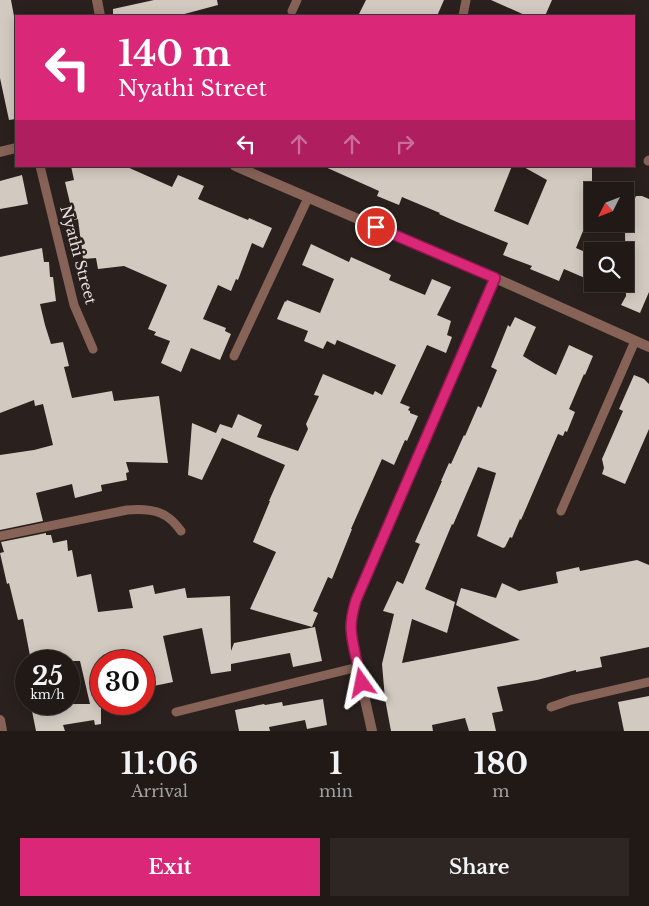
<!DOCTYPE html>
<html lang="en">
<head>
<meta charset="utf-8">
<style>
	:root { --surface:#201916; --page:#2d2623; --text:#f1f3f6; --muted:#a2a0a1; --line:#3d3835; --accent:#db2777 }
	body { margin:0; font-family:"Libre Baskerville",serif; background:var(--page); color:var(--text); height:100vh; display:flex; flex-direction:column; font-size:19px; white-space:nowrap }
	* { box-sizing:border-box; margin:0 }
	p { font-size:16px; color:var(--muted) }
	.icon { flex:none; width:28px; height:28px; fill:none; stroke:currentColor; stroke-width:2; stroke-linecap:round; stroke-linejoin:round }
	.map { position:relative; height:731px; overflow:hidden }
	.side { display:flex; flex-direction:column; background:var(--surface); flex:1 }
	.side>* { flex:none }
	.banner { position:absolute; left:15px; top:15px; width:620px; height:152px; border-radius:0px; box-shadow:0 2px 12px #0003,0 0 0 1px var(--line); background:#db2777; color:#fff; overflow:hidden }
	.needle { width:32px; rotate:228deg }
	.controls { position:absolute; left:584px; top:182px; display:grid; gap:10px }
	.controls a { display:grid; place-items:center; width:50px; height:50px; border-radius:0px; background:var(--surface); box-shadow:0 2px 12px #0003,0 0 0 1px var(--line); font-size:25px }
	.speed { position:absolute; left:15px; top:650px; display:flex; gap:10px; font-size:25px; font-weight:700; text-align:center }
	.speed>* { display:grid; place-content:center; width:65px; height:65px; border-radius:50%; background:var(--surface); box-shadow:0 2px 12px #0003,0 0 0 1px var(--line); line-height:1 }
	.speed small { font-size:12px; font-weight:400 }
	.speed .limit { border:8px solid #d22; background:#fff; color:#111 }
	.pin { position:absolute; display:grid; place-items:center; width:42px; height:42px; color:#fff; margin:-21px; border:2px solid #fff; border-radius:50%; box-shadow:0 1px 5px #0007 }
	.me { position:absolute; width:55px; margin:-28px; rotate:348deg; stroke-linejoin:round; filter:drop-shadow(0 0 4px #0008) }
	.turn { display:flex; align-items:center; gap:18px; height:105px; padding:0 20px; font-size:22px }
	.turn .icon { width:65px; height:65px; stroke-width:2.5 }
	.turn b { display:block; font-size:35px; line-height:42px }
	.lanes { display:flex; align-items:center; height:48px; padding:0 20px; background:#0003; justify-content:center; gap:25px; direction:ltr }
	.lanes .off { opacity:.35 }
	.eta { display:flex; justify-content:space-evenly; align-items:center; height:85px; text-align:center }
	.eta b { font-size:30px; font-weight:700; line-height:35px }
	.primary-button { display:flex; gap:10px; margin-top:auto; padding:10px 20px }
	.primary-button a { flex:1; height:58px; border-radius:0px; background:var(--accent); color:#fff; font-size:20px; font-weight:700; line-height:58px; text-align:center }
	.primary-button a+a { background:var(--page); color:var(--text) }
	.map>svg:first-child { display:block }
</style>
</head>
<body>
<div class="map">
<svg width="649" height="731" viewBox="0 0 649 731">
	<rect width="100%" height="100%" fill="#2a211e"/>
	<path fill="#d2c9c0" d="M0,0H11L16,27V119L9,120L0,78Z
		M154,0H217L218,5L177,16H113V9Z
		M366,0H444L437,16H358Z
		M491,0H552L545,16H527Z
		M71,166H125L172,187L178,175L204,186L198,199L248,220L249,218L272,228L263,248L252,243L238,280L236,279L231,291L218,285L203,319L226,328L225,331L231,334L220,360L191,348L181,372L161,363L170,341L154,335L156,332L148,329L167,285L124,266L98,269L96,258L83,259L78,219L74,220L65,182L74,180Z
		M323,166H512L494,211L528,225L547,180L522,166H592V209L576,248L592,255V281L564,269L559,281L530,269L532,266L503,255L508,243L457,222L439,214L440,213L402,197L399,205L377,196L379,191Z
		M22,175L28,204L0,209V181Z
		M636,196H642L649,199V292L640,313L621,305L626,296L625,232L620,229L623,224H625V219Z
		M311,244L349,262L351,257L391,275L389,280L425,295L432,279L451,287L437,315L451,321L447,335L452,337L446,353L427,345L400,403L410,407L408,410L410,411V413L418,416L407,441L405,440L394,465L382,459L351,529H352L332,579L328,577L313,611L318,613L312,627L250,609L276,552L253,542L270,501H269L285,465L222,438L202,480L188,475L192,423L216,433L220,424L232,428L238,414L262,425L257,437L298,451L308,429L306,424L319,396L314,395L323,374L371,394L373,395L375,391L382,395L396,365L337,340L335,345L327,341L323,349L304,341L308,331L277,319L285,301L286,302L287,300L320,313L334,279L302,265Z
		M42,248L44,262H49L50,277H53L56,301L40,304L45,325L51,344L63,342L69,366L64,367L72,398L112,391L114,401L159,396L168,463L126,462L129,472L126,473L127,480L101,485L102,491L75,498L72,484L36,493L43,521L0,530V455L34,450L53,445L43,404L35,406L34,400L0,413V257Z
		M515,317L536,327L523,356L536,364L556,375L569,345L593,356L585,375L584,374L569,409L575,412L567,432L565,431L563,436L558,434L521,520L520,519L512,538L510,537L505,547L503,548L477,536L496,473L478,467L453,525L452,524L425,589L455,602L447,633L412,619L402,663L520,640L456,605L461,588L496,598L502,583L519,591L558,583L556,572L579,567L580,571L637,560L649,565V647L600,657L602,667L576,672V670L537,680L497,687L503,711L492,713L496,731H469L465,718L432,725L433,731H391L385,699L382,664L394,614L383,611L397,581L403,584L420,544L415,542L442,481H441L449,463L451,464L464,435L465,436L478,406L481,408L497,370L491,367L508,325L510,327Z
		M634,375L644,379L649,384V429L625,484L602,474L604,468L602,459L623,411L619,409Z
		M46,533V535H51L53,543L67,540L68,551L72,550L77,577L91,574L98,612L133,608L129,590L153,585L155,594L185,588L187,598L230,596L231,651L234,643L315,627L322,661L293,667L290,653L231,664V671L211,674L202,628L163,636L173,682L144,688V661H101V724L95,725L94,720L63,725L65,731H36L31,706L43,704H90L80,661H31L23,619L18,620L9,583L7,584L0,553L4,552L1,542Z
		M649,696V731H624L618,702Z
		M323,699L327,725L307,729L305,720L269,727L270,731H239L235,710L264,704L265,705L282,702L283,706Z"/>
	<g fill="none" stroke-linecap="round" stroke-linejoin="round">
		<path stroke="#866257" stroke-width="9" d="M292,11L297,0
			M463,16L466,0
			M648,161L649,160
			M40,166L74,305L93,349
			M234,356L308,198
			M561,511L635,341
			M0,536L127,510C142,509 159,509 170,519C174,522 178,527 181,531
			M551,707L571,700L649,682
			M176,712L358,667"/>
		<path stroke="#866257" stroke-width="10" d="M97,0L100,16
			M0,152L16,148
			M235,166L495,278L649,347
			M0,720L2,731
			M372,731L353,646L351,628L352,614L356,600L495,278"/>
	</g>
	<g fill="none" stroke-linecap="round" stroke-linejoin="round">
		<g stroke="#8e194d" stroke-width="12">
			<path id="route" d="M362,683C358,665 352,646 351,628C351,619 353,610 356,600L495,278L376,227"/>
		</g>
		<use href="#route" stroke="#db2777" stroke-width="9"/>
	</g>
	<g text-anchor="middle" stroke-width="5" stroke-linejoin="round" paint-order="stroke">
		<g font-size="15" fill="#e7e1df" stroke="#2a211e">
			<text transform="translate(78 255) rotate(75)" y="5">Nyathi Street</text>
		</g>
	</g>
</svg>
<div class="controls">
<a><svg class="needle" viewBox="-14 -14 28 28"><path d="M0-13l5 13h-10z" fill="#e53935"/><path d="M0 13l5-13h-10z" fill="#a2a0a1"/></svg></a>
<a><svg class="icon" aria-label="search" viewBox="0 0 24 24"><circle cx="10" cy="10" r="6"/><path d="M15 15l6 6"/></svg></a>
</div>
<div class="speed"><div>25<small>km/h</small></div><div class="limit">30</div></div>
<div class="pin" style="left:376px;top:227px;background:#d93025"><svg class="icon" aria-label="arrive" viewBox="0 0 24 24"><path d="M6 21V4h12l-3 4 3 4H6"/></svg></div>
<svg class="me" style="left:362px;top:683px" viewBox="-20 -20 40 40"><path d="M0-17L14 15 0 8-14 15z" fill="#db2777" stroke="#fff" stroke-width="4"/></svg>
<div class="banner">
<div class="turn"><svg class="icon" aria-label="left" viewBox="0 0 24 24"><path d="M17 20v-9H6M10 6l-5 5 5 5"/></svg><div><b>140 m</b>Nyathi Street</div></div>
<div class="lanes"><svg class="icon" aria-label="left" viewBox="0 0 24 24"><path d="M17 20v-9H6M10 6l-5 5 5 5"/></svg><svg class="icon off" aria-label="ahead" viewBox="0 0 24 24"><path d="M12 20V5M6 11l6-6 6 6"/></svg><svg class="icon off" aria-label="ahead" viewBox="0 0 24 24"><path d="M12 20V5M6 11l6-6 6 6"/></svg><svg class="icon off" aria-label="right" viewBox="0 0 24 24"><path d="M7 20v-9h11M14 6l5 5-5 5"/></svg></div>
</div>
</div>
<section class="side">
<div class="eta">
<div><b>11:06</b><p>Arrival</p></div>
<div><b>1</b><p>min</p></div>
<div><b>180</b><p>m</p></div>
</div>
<div class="primary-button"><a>Exit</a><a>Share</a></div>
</section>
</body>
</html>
